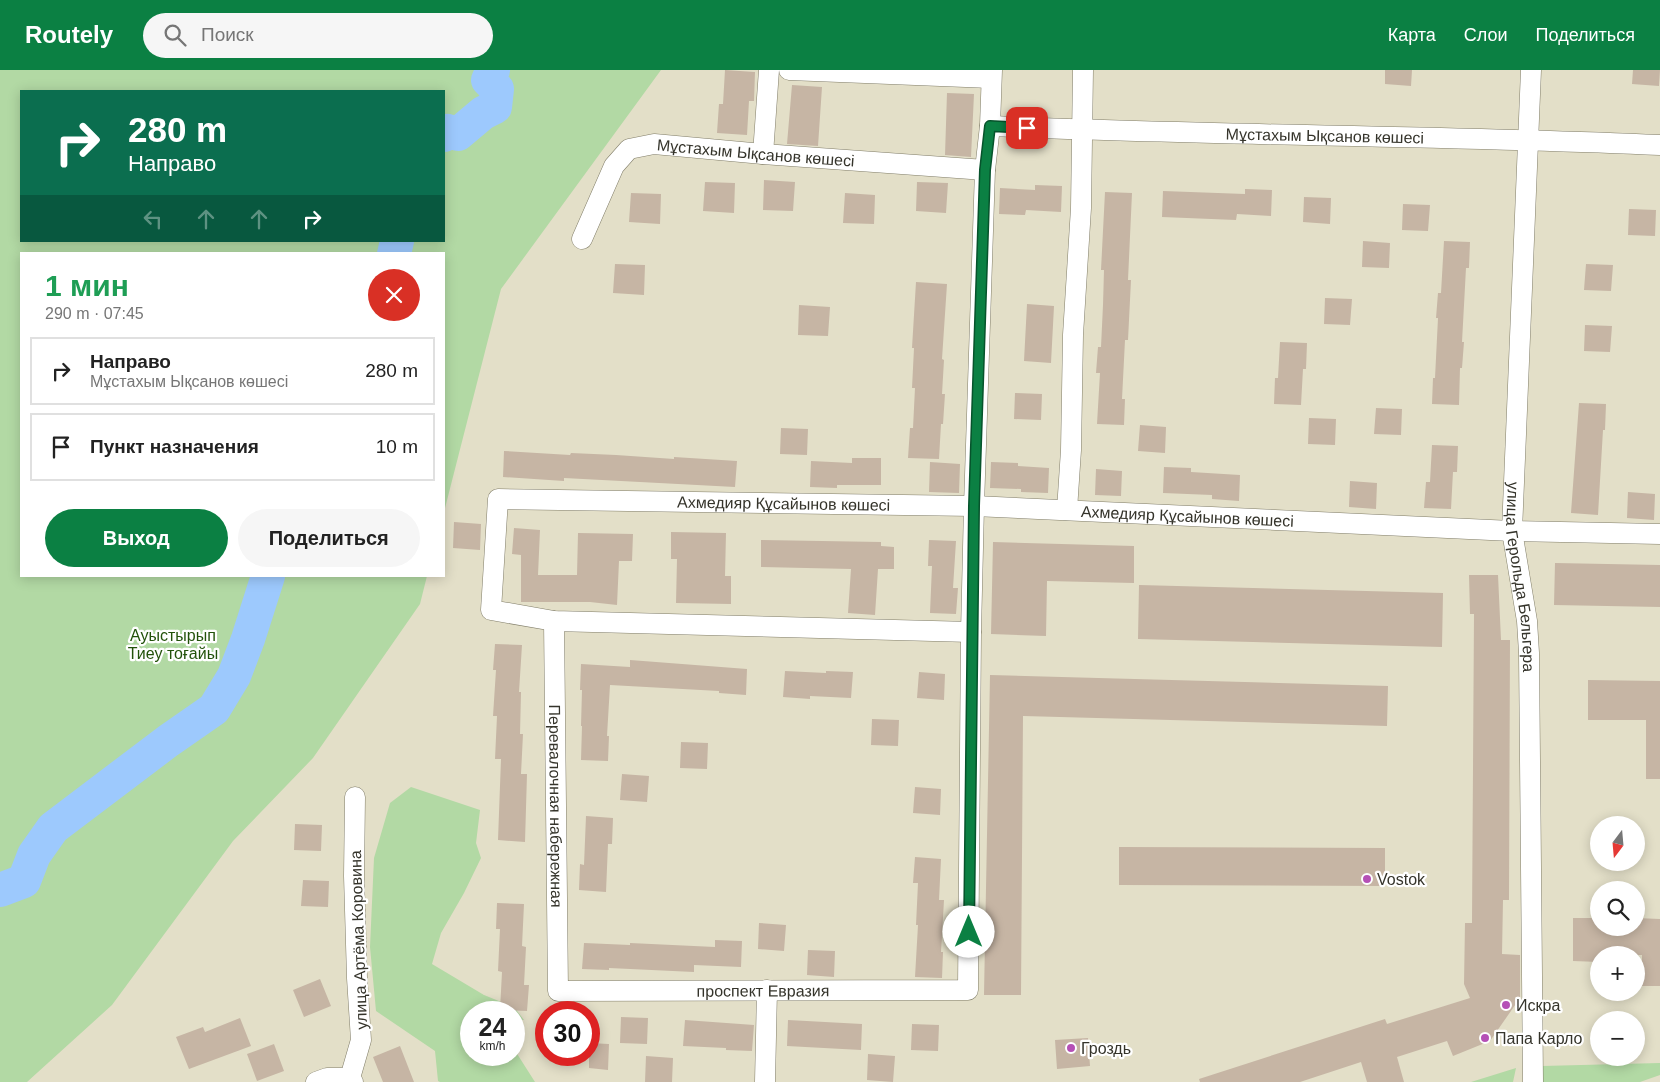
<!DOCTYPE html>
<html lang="ru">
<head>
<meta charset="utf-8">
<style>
	:root { --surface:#fff; --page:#f6f6f6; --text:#222; --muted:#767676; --line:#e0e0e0; --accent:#0b8043 }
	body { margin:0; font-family:Arial,sans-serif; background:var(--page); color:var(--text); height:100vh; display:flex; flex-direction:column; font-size:19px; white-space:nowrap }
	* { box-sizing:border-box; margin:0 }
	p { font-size:16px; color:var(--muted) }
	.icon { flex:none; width:28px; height:28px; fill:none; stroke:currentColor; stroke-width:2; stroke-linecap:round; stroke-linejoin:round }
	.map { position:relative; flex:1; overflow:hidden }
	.panel { position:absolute; left:20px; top:182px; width:425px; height:325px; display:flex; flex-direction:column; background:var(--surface); border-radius:0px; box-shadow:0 2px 12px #0003 }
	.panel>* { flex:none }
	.top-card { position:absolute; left:20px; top:20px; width:425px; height:152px; border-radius:0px; box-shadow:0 2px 12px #0003; background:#0b6e4f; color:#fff; overflow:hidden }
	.needle { width:32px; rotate:196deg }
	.controls { position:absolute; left:1590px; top:746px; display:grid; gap:10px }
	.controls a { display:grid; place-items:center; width:55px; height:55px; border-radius:50%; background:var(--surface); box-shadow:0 2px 12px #0003; font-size:25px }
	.speed { position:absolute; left:460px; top:931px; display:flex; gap:10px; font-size:25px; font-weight:700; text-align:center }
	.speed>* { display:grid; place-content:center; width:65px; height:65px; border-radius:50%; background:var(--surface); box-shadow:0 2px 12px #0003; line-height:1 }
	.speed small { font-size:12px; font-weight:400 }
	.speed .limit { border:8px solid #d22; background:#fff; color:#111 }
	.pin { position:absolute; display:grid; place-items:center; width:42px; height:42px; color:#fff; margin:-21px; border-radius:10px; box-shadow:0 2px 8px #0006 }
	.me { position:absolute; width:55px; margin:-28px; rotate:0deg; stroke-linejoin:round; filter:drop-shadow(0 0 4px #0008) }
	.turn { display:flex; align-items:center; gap:18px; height:105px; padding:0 25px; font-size:22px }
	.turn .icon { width:65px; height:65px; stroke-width:2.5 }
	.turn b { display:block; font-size:35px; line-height:42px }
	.lanes { display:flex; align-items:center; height:48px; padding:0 25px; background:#0003; justify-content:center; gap:25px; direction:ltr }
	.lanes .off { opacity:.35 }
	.round { display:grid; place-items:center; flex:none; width:52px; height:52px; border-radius:26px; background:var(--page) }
	.summary { display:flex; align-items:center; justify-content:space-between; height:85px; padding:0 25px }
	h1 { font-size:30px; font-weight:600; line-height:38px; color:#1e9e55 }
	.cta { display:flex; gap:10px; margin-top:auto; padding:10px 25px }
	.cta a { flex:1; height:58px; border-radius:30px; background:var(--accent); color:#fff; font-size:20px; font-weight:600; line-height:58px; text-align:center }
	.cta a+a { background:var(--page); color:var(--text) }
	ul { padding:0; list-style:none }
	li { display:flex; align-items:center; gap:15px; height:68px; margin:0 10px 8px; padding:0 15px; border:2px solid var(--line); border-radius:0px }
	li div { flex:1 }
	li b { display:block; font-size:19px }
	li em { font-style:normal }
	header { display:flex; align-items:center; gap:30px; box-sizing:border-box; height:70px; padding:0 25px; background:var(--accent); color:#fff }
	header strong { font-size:24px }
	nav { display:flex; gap:28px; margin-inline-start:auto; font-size:18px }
	.search { width:350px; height:45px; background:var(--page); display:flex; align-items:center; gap:12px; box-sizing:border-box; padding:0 18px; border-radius:28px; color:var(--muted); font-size:19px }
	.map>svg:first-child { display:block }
</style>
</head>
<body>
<header>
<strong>Routely</strong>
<div class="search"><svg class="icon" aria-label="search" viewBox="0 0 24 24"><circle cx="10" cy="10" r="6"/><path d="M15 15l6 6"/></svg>Поиск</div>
<nav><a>Карта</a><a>Слои</a><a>Поделиться</a></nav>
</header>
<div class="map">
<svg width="1660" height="1012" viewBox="0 0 1660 1012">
	<rect width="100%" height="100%" fill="#e3dfc8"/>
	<path fill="#b2d9a4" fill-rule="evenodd" d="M0,0H661L501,219L444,442V184H21V506H427L420,534L313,688L233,771L112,935L27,1012H0ZM21,21H444V171H21Z
		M411,717L480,740L476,773L481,788L464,823L441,863L432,894L484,925L514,937L524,950L514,949V942H471V985H514V979L535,1012H440L438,1011L435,981L376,941L370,877L374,788L390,733Z
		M1660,993V1005L1640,1012H1543L1542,996Z
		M1516,998L1513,1012H1471Z"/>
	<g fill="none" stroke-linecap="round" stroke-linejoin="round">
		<path stroke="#9dc9fd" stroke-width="34" d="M444,65L448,61L458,64L483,43L495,37L497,19L488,10L493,0
			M394,184L397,171
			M0,820L24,811L34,785L53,758L168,671L214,639L234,606L248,569L268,506"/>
	</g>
	<path fill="#c6b5a4" d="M725,0L755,2L754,31H749L747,65L717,63L719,34H723Z
		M1385,0H1412L1411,16L1385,14Z
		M1633,0H1660L1659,16L1632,14Z
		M792,15L822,17L818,76L787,74Z
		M947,23L974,24L971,87L945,85Z
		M764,110L795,112L793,141L763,140Z
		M705,112L735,113L734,143L703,141Z
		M917,112L948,113L946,143L916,141Z
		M1035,115L1062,116L1061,142L1026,140L1025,145L999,144L1000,118L1035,120Z
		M1245,119L1272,120L1271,146L1237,144L1236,150L1162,147L1163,121L1245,124Z
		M1105,122L1132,123L1128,210H1131L1128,270H1125L1122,329H1125L1124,355L1097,354L1100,303H1096L1098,277H1101L1103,235L1104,200H1101Z
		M631,123L661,124L660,154L629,152Z
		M845,123L875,125L874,154L843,153Z
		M1304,127L1331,128L1330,154L1303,152Z
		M1403,134L1430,135L1428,161L1402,160Z
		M1629,139L1656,140L1655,166L1628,165Z
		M1363,171L1390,173L1389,198L1362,197Z
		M1444,171L1470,172L1469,198H1466L1462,272H1464L1462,298H1460L1459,335L1432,334L1433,308H1435L1438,248H1436L1438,223H1441Z
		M615,194L645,195L644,225L613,223Z
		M1586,194L1613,195L1611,221L1584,220Z
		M916,212L947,214L942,289L944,290L942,324H945L943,354H941L939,389L908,388L910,358H913L915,318H912L914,278H912Z
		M1325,228L1352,229L1350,255L1324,254Z
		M1027,234L1054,236L1051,293L1024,291Z
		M799,235L830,237L828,266L798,265Z
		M1585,255L1612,256L1610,282L1584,281Z
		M1280,272L1307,273L1306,299H1303L1301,335L1274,334L1275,308H1278Z
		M1015,323L1042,324L1041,350L1014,349Z
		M1579,333L1606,334L1605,360H1603L1598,445L1571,443Z
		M1376,338L1402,339L1401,365L1374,364Z
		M1309,348L1336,349L1335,375L1308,374Z
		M1140,355L1166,357L1165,383L1138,381Z
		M781,358L808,359L807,385L780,384Z
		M1432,375L1458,376L1457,402H1453L1451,439L1424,438L1426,412H1430Z
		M504,381L570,385L571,383L616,385L674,389V387L737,391L735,417L564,408V411L503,407Z
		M852,388H881V415H837V418L810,417L811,391L852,393Z
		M930,392L960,394L959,423L929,422Z
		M991,392L1018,393V396L1049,398L1048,423L1021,422V419L990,418Z
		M1164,397L1191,398V402L1240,405L1239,431L1212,429V425L1163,423Z
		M1096,399L1122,401L1121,426L1095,425Z
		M1350,411L1377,413L1376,439L1349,437Z
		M1628,422L1655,424L1654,450L1627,448Z
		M454,452L481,454L480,480L453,478Z
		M514,458L540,460L538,505H577L578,463L633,464L632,491H619L617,535L590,532H521V485L512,484Z
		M671,462L726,463L725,506H731V534L676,533L677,489H671Z
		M761,470L881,472V476L894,477V499H878L875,545L848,543L851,499L761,497Z
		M929,470L956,471L953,518H958L956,544L930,543L932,496H928Z
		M993,472L1134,476V513L1047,511L1046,566L991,564Z
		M1555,493L1660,495V537L1554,535Z
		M1469,505H1498L1501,570H1510L1509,830H1503L1502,884L1520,885V928L1490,971L1453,986L1447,971L1397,987L1404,1012H1367L1361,992L1300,1012H1200L1199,1009L1385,949L1387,954L1470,928L1464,914L1465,853H1472L1474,544H1470Z
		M1139,515L1443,523L1442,577L1138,569Z
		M495,574L522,575L519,622H521L520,664H523L521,704H527L525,772L498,770L501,689H495L497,646H493L496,600H493Z
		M630,590L747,599L746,625L719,623V621L610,615L607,666H609L608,691L581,690L582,656H581L582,620H580L581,594L630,597Z
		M785,601L826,603V601L853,602L851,628L810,626V629L783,627Z
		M919,602L945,604L944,630L917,628Z
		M990,605L1388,616L1387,656L1023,646L1021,925H984Z
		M1588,610L1660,611V709H1646V650H1588Z
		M872,649L899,650L898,676L871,675Z
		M681,672L708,673L707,699L680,698Z
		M622,704L649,706L647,732L620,730Z
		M915,717L941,719L940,745L913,743Z
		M586,746L613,748L612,774H608L606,822L579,820L580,794L584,795Z
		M295,754L322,755L321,781L294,780Z
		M1119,777L1385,778V816L1119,815Z
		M915,787L941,789L939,830H944L941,882H943L942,908L915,907L918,855H916L918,813H913Z
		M303,810L329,811L328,837L301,836Z
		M497,833L524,834L522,876L526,877L524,915H529L527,941L500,940L502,902L498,901L500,859H496Z
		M1573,848H1599V858H1636V848L1660,849V916H1642V885H1599V892L1573,891Z
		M759,853L786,855L784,881L758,879Z
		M715,870L742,871L741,897L694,895V902L609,898V900L582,899L584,873L630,875V873L715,877Z
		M808,880L835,881L834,907L807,905Z
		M320,909L331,936L304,947L293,920Z
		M621,947L648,948L647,974L620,973Z
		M240,948L251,976L189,999L176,967L203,957L205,962Z
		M685,950L754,955L752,981L726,980V978L683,976Z
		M788,950L862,954L861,980L787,976Z
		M912,954L939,955L938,981L911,980Z
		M1088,968L1090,996L1057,999L1055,970Z
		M589,973L609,974L608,1000L589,998Z
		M274,974L284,1001L257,1011L247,984Z
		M400,976L414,1012H383L373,987Z
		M868,984L895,986L893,1012L867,1010Z
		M646,986L673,988L672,1012H645Z"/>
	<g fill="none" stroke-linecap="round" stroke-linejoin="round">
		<g stroke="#807d68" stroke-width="21">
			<g id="minor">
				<path d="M789,0L991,8"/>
				<path id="s1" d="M1531,0L1512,461L1527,551L1529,583L1533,1012"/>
				<path id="s2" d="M990,56C1213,66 1437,65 1660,75"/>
				<path d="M763,84L769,0"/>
				<path id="s3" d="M582,169L614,96L629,79L654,74L763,84L985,100"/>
				<path d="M1067,440L1071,380L1073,265L1081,138L1083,0"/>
				<path id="s4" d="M554,551L558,921L968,920L971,562L974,436L985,100L990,56L992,0"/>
				<path id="s5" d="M971,562L554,551L491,540L498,429L974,436L1512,461L1660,464"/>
				<path d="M316,1012L327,1008H350"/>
				<path d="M353,1012L350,1008L361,970L357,908L354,806L355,727"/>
				<path d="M765,1012L767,920"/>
			</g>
		</g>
		<use href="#minor" stroke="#fff" stroke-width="20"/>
	</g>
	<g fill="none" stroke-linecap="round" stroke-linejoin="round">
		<g stroke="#07532c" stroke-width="12">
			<path id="route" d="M969,862L974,436L985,100L990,56L1027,58"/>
		</g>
		<use href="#route" stroke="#0b8043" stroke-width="9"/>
	</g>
	<g fill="#b550b6" stroke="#fff" stroke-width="2">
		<circle cx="1367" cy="809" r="5"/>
		<circle cx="1506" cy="935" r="5"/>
		<circle cx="1485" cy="968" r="5"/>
		<circle cx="1071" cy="978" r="5"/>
	</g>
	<g text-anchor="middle" stroke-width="4.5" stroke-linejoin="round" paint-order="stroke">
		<g font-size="16" fill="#35342b" stroke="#fff">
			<text dy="6" stroke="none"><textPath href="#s2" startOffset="335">Мұстахым Ықсанов көшесі</textPath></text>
			<text dy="6" stroke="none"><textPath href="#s3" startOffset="230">Мұстахым Ықсанов көшесі</textPath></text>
			<text dy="6" stroke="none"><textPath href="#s5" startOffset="878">Ахмедияр Құсайынов көшесі</textPath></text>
			<text dy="6" stroke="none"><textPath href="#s5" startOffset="1282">Ахмедияр Құсайынов көшесі</textPath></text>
			<text dy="6" stroke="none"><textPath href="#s1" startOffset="508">улица Герольда Бельгера</textPath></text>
			<text dy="6" stroke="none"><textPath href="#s4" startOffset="185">Перевалочная набережная</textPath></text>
			<text transform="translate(358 870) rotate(-92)" y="6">улица Артёма Коровина</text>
			<text dy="6" stroke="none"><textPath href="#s4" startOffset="575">проспект Евразия</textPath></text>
		</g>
		<g font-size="16" fill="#22520a" stroke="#fff">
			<text x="173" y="571">Ауыстырып<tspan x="173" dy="18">Тиеу тоғайы</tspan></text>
		</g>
		<g font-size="16" fill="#35342b" stroke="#fff" text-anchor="start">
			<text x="1377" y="815">Vostok</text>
			<text x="1516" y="941">Искра</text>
			<text x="1495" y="974">Папа Карло</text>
			<text x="1081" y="984">Гроздь</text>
		</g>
	</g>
</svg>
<div class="controls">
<a><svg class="needle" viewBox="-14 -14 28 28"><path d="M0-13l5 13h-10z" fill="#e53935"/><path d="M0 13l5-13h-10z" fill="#767676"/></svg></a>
<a><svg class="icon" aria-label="search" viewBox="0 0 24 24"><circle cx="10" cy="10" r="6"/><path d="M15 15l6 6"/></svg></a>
<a>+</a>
<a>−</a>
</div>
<div class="speed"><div>24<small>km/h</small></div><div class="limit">30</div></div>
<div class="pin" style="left:1027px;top:58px;background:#d93025"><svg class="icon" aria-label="arrive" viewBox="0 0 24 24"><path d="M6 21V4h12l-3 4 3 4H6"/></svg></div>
<svg class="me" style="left:969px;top:862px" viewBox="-20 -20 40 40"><circle r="19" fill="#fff"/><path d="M0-13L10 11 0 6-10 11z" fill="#0b8043"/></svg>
<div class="top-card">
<div class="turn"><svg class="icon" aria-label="right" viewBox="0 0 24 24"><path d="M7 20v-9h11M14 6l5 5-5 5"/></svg><div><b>280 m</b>Направо</div></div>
<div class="lanes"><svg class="icon off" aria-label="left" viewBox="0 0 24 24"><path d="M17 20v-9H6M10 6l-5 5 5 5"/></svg><svg class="icon off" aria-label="ahead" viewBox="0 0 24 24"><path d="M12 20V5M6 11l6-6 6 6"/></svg><svg class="icon off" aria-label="ahead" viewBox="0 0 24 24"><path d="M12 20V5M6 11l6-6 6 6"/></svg><svg class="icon" aria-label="right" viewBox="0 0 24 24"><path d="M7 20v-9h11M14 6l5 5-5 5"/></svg></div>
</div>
<section class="panel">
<div class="summary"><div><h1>1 мин</h1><p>290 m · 07:45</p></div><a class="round" style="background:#d93025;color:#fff"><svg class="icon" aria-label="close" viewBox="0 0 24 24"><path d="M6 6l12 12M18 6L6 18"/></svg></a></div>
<ul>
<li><svg class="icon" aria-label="right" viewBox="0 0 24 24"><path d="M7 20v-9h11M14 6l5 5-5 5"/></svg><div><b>Направо</b><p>Мұстахым Ықсанов көшесі</p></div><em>280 m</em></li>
<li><svg class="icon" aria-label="arrive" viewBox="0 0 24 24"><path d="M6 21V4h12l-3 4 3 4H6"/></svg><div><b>Пункт назначения</b></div><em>10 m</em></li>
</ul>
<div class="cta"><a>Выход</a><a>Поделиться</a></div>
</section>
</div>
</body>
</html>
